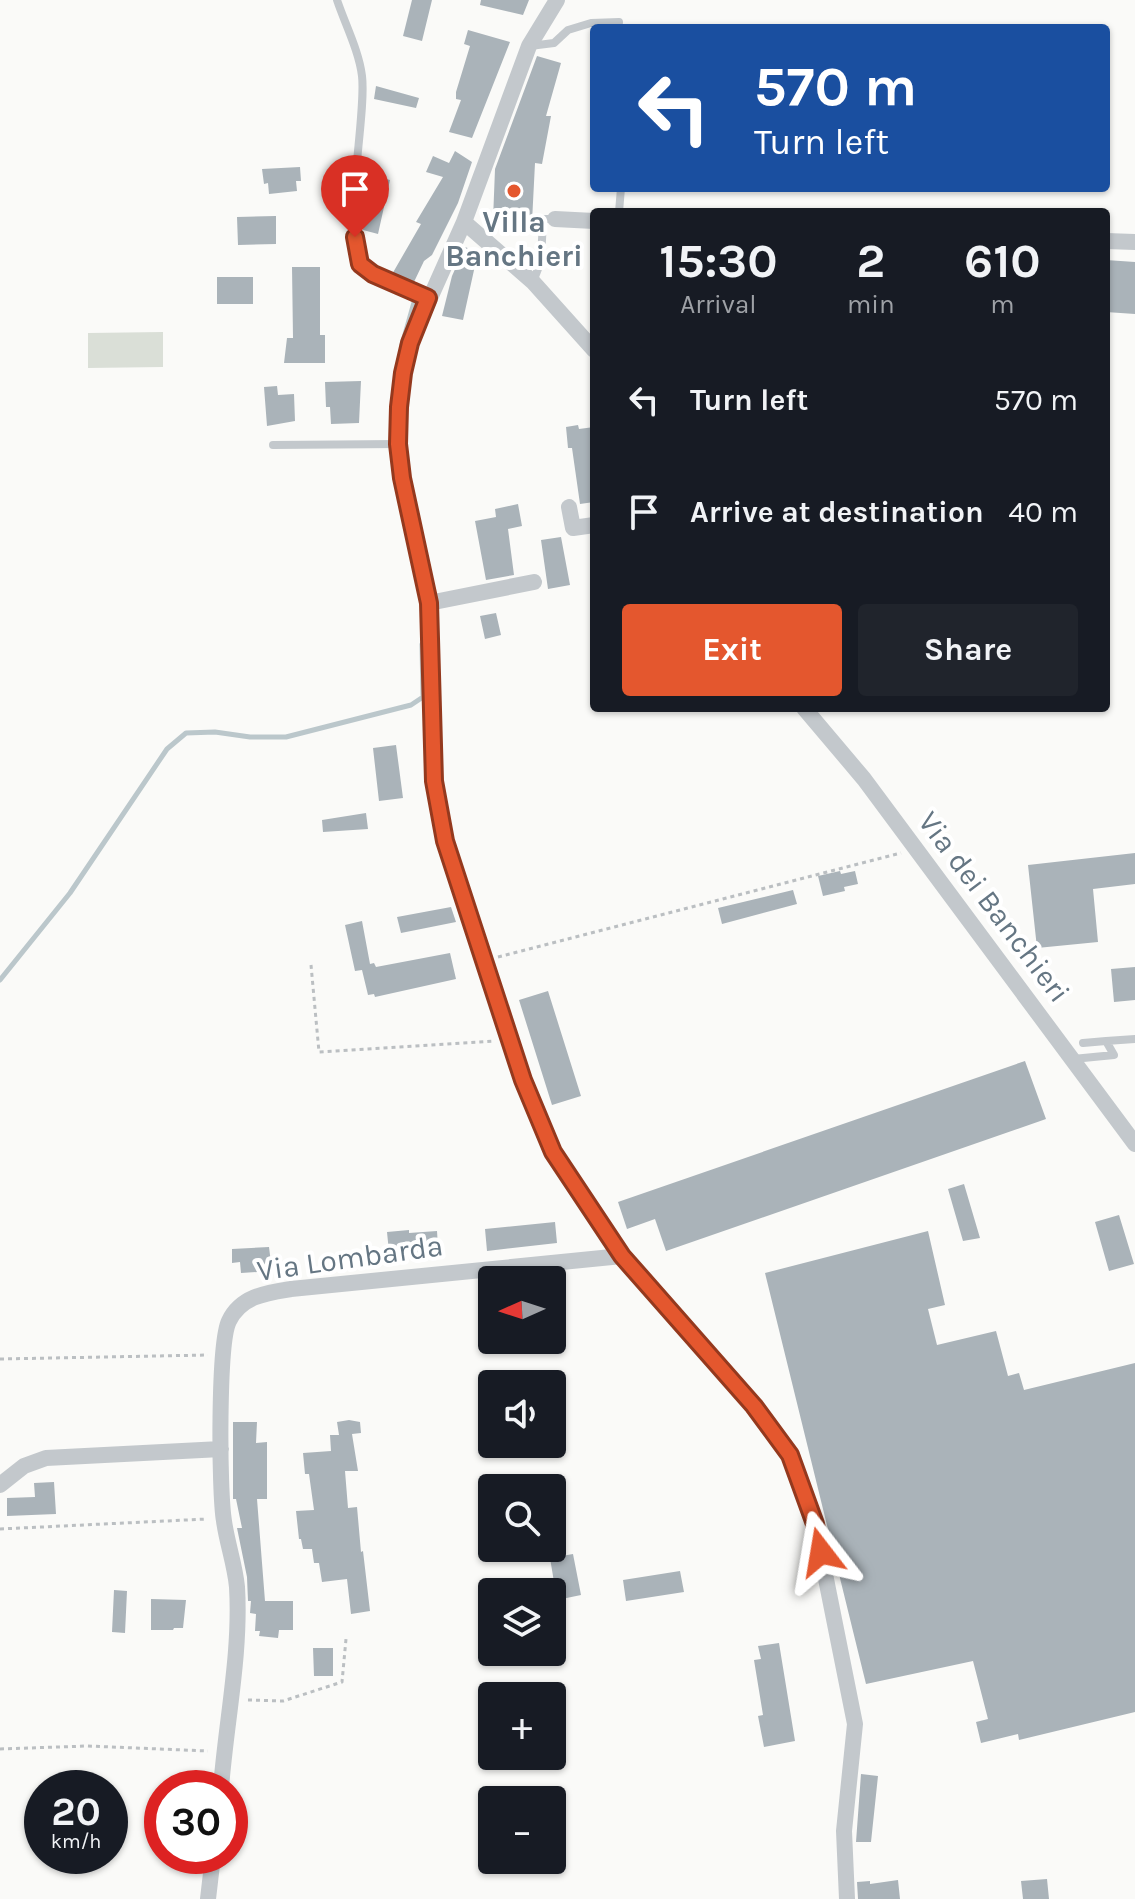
<!DOCTYPE html>
<html lang="en">
<head>
<meta charset="utf-8">
<style>
	:root { --surface:#171b24; --page:#20242c; --text:#f1f3f6; --muted:#9ea1a6; --accent:#e4572e }
	body { margin:0; font-family:Karla,sans-serif; background:var(--page); color:var(--text); height:100vh; display:flex; flex-direction:column; font-size:30px; white-space:nowrap }
	* { box-sizing:border-box; margin:0 }
	p { font-size:26px; color:var(--muted) }
	.icon { flex:none; width:44px; height:44px; fill:none; stroke:currentColor; stroke-width:2; stroke-linecap:round; stroke-linejoin:round }
	.map { position:relative; flex:1; overflow:hidden }
	.details { position:absolute; left:590px; top:208px; width:520px; height:504px; display:flex; flex-direction:column; background:var(--surface); border-radius:8px; box-shadow:0 2px 6px #0004 }
	.details>* { flex:none }
	.guide { position:absolute; left:590px; top:24px; width:520px; height:168px; border-radius:8px; box-shadow:0 2px 6px #0004; background:#1a4fa0; color:#fff; overflow:hidden }
	.needle { width:52px; rotate:267deg }
	.tools { position:absolute; left:478px; top:1266px; display:grid; gap:16px }
	.tools a { display:grid; place-items:center; width:88px; height:88px; border-radius:8px; background:var(--surface); box-shadow:0 2px 6px #0004; font-size:40px }
	.speed { position:absolute; left:24px; top:1770px; display:flex; gap:16px; font-size:40px; font-weight:700; text-align:center }
	.speed>* { display:grid; place-content:center; width:104px; height:104px; border-radius:50%; background:var(--surface); box-shadow:0 2px 6px #0004; line-height:1 }
	.speed small { font-size:20px; font-weight:400 }
	.speed .limit { border:12px solid #d22; background:#fff; color:#111 }
	.pin { position:absolute; display:grid; place-items:center; width:68px; height:68px; color:#fff; margin:-82px -34px; border-radius:50% 50% 50% 0; rotate:-45deg; box-shadow:0 0 8px #0007 }
	.pin .icon { rotate:45deg }
	.me { position:absolute; width:88px; margin:-44px; rotate:346deg; stroke-linejoin:round; filter:drop-shadow(0 0 6px #0008) }
	.turn { display:flex; align-items:center; gap:28px; height:168px; padding:0 32px; font-size:36px }
	.turn .icon { width:104px; height:104px; stroke-width:2.5 }
	.turn b { display:block; font-size:56px; line-height:68px }
	.eta { display:flex; justify-content:space-evenly; align-items:center; height:136px; text-align:center }
	.eta b { font-size:48px; font-weight:700; line-height:56px }
	.primary-button { display:flex; gap:16px; margin-top:auto; padding:16px 32px }
	.primary-button a { flex:1; height:92px; border-radius:8px; background:var(--accent); color:#fff; font-size:32px; font-weight:700; line-height:92px; text-align:center }
	.primary-button a+a { background:var(--page); color:var(--text) }
	ul { padding:0; list-style:none }
	li { display:flex; align-items:center; gap:24px; height:112px; padding:0 32px }
	li div { flex:1 }
	li b { display:block; font-size:30px }
	li em { font-style:normal }
	.map>svg:first-child { display:block }
</style>
</head>
<body>
<div class="map">
<svg width="1135" height="1899" viewBox="0 0 1135 1899">
	<rect width="100%" height="100%" fill="#fafaf8"/>
	<path fill="#dadfd7" d="M163,332V367L88,368V333Z"/>
	<g fill="none" stroke-linecap="round" stroke-linejoin="round">
		<path stroke="#bbc7cb" stroke-width="5" d="M402,345L415,299
			M0,980L70,893L167,749L186,733L215,732L250,737H286L411,705L423,697L422,644"/>
	</g>
	<path fill="#aab3b9" d="M412,0H432L422,41L403,36Z
		M481,0H529L523,15L480,5Z
		M468,30L510,42L472,138L449,132L461,100L456,99V92L470,46L464,44Z
		M537,56L561,63L546,116H551L542,164L535,163L532,222L493,220L495,169Z
		M376,86L419,98L416,108L374,99Z
		M455,151L472,162L458,203L432,255L424,261L413,284L391,276L421,224L416,222L443,177L426,172L433,156L449,163Z
		M300,167L301,181H296L297,191L269,194L268,183L264,184L262,169Z
		M363,173L390,180L378,234L363,230L365,216L361,215Z
		M276,216V244L238,245L237,217Z
		M465,247L478,252L463,320L442,316L452,276Z
		M1106,260L1135,262V314L1106,312Z
		M292,267H320V335H325V363H284L287,338H293Z
		M217,277H253V304H217Z
		M361,381L359,423L331,424L330,407H326L325,382Z
		M277,386L278,395L294,394L295,421L267,426L264,387Z
		M578,425L579,429L594,427V502L580,504L572,448H568L566,427Z
		M518,504L522,526L508,529L514,575L486,580L475,521L496,517L495,509Z
		M561,537L570,585L548,589L541,540Z
		M496,613L501,635L485,639L480,616Z
		M396,745L403,798L379,801L373,748Z
		M366,813L368,829L323,832L322,820Z
		M1135,853V884L1093,889L1098,942L1037,948L1028,865Z
		M840,871L841,874L855,871L858,884L844,887L845,891L823,896L818,876Z
		M793,890L797,904L722,924L718,908Z
		M451,907L456,922L401,933L397,917Z
		M362,921L370,964L374,963L376,967L450,953L456,979L375,997L374,994L368,995L362,970L355,971L345,925Z
		M1135,967V1000L1114,1002L1111,969Z
		M548,991L581,1096L552,1105L519,1000Z
		M1025,1061L1046,1119L666,1251L655,1219L627,1229L618,1202Z
		M964,1184L980,1238L963,1241L948,1189Z
		M1119,1215L1134,1264L1109,1271L1095,1222Z
		M555,1222L557,1243L487,1251L485,1229Z
		M409,1230V1233L437,1231L438,1247L422,1249V1257L410,1258V1250L389,1252L387,1232Z
		M928,1231L945,1305L928,1309L937,1345L996,1331L1008,1376L1019,1373L1024,1390L1135,1363V1712L1019,1740L1018,1734L981,1743L976,1722L988,1719L973,1661L866,1684L765,1273Z
		M269,1247L272,1271L241,1273L240,1262L232,1263V1249Z
		M349,1420L360,1422L361,1433L352,1434L358,1471H345L348,1508L357,1507L361,1552L363,1551L370,1611L351,1614L347,1579L322,1582L319,1563H314L312,1549H303L301,1539H299L296,1511L314,1510L309,1474H305L303,1453L331,1451L330,1435H339L337,1422Z
		M233,1422H257L256,1443L267,1442V1499H257L265,1601H293V1630H279L278,1638L259,1636L260,1631H255L256,1614L250,1613L251,1601H248L247,1577L237,1528H242L236,1499H233Z
		M54,1482L56,1514L7,1516V1498L35,1497L34,1483Z
		M573,1554L581,1595L557,1600L550,1558Z
		M680,1571L684,1592L626,1601L623,1580Z
		M114,1590L127,1591L125,1633L112,1632Z
		M151,1599L186,1600L183,1628H174L173,1630H151Z
		M779,1643L795,1741L764,1747L758,1716L763,1715L754,1660L761,1659L758,1646Z
		M313,1648H333V1676H314Z
		M861,1774L878,1776L871,1842H856Z
		M1047,1879L1049,1899H1023L1021,1881Z
		M898,1880L900,1899H858L857,1882L870,1881V1884Z"/>
	<g fill="none" stroke-linecap="round" stroke-linejoin="round">
		<path stroke="#bbbfc2" stroke-width="3" stroke-dasharray="4 4" stroke-linecap="butt" d="M498,957L901,853
			M311,965L319,1052L495,1041
			M0,1359L208,1355
			M0,1529L207,1519
			M248,1700L283,1701L342,1682L346,1639
			M0,1749L87,1746L208,1751"/>
		<path stroke="#c3c8cc" stroke-width="8" d="M337,0C345,24 359,51 362,76C367,117 340,238 362,266C374,280 411,290 428,298
			M530,46L554,43L568,30L591,23L619,22
			M619,212L621,188
			M533,282L541,261L543,219H555
			M273,445L398,444
			M1106,1041L1135,1039
			M1073,1059L1114,1055L1106,1041L1083,1043"/>
		<path stroke="#c3c8cc" stroke-width="16" d="M557,0L529,46L464,222L410,343L403,373L399,407L398,444L402,478L429,603L434,781L445,841L464,899L523,1080L553,1152L622,1256L754,1406L790,1455L815,1524L855,1724L844,1831L847,1899
			M555,219L594,221
			M464,222L533,282L594,350
			M1106,241L1135,242
			M569,507L573,528L594,525
			M429,603L534,582
			M804,708L864,779L1135,1144
			M0,1485L24,1466L46,1458L221,1449
			M221,1788C226,1722 241,1654 237,1587C235,1565 227,1543 224,1521C219,1492 218,1343 229,1321C241,1296 266,1293 291,1289L622,1256
			M208,1899L213,1856"/>
	</g>
	<g fill="none" stroke-linecap="round" stroke-linejoin="round">
		<g stroke="#94391e" stroke-width="20">
			<path id="route" d="M355,237L360,264L373,274L428,298L410,343L403,373L399,407L398,444L402,478L429,603L434,781L445,841L523,1080L553,1152L622,1256L754,1406L790,1455L815,1524L821,1552"/>
		</g>
		<use href="#route" stroke="#e4572e" stroke-width="14"/>
	</g>
	<circle fill="#e4572e" stroke="#fff" stroke-width="3" cx="514" cy="191" r="8"/>
	<g text-anchor="middle" stroke-width="8" stroke-linejoin="round" paint-order="stroke">
		<g font-size="30" font-weight="bold" fill="#657683" stroke="#fff">
			<text x="514" y="232">Villa<tspan x="514" dy="34">Banchieri</tspan></text>
		</g>
		<g font-size="30" fill="#657683" stroke="#fff">
			<text transform="translate(994 907) rotate(53)" y="10">Via dei Banchieri</text>
			<text transform="translate(350 1258) rotate(-8)" y="10">Via Lombarda</text>
		</g>
	</g>
</svg>
<div class="tools">
<a><svg class="needle" viewBox="-14 -14 28 28"><path d="M0-13l5 13h-10z" fill="#e53935"/><path d="M0 13l5-13h-10z" fill="#9ea1a6"/></svg></a>
<a><svg class="icon" aria-label="sound" viewBox="0 0 24 24"><path d="M4 9h4l5-4v14l-5-4H4zM17 9q2 3 0 6"/></svg></a>
<a><svg class="icon" aria-label="search" viewBox="0 0 24 24"><circle cx="10" cy="10" r="6"/><path d="M15 15l6 6"/></svg></a>
<a><svg class="icon" aria-label="layers" viewBox="0 0 24 24"><path d="M12 4l9 5-9 5-9-5zM3 14l9 5 9-5"/></svg></a>
<a>+</a>
<a>−</a>
</div>
<div class="speed"><div>20<small>km/h</small></div><div class="limit">30</div></div>
<div class="pin" style="left:355px;top:237px;background:#d93025"><svg class="icon" aria-label="arrive" viewBox="0 0 24 24"><path d="M6 21V4h12l-3 4 3 4H6"/></svg></div>
<svg class="me" style="left:821px;top:1552px" viewBox="-20 -20 40 40"><path d="M0-17L14 15 0 8-14 15z" fill="#e4572e" stroke="#fff" stroke-width="4"/></svg>
<div class="guide">
<div class="turn"><svg class="icon" aria-label="left" viewBox="0 0 24 24"><path d="M17 20v-9H6M10 6l-5 5 5 5"/></svg><div><b>570 m</b>Turn left</div></div>
</div>
<section class="details">
<div class="eta">
<div><b>15:30</b><p>Arrival</p></div>
<div><b>2</b><p>min</p></div>
<div><b>610</b><p>m</p></div>
</div>
<ul>
<li><svg class="icon" aria-label="left" viewBox="0 0 24 24"><path d="M17 20v-9H6M10 6l-5 5 5 5"/></svg><div><b>Turn left</b></div><em>570 m</em></li>
<li><svg class="icon" aria-label="arrive" viewBox="0 0 24 24"><path d="M6 21V4h12l-3 4 3 4H6"/></svg><div><b>Arrive at destination</b></div><em>40 m</em></li>
</ul>
<div class="primary-button"><a>Exit</a><a>Share</a></div>
</section>
</div>
</body>
</html>
